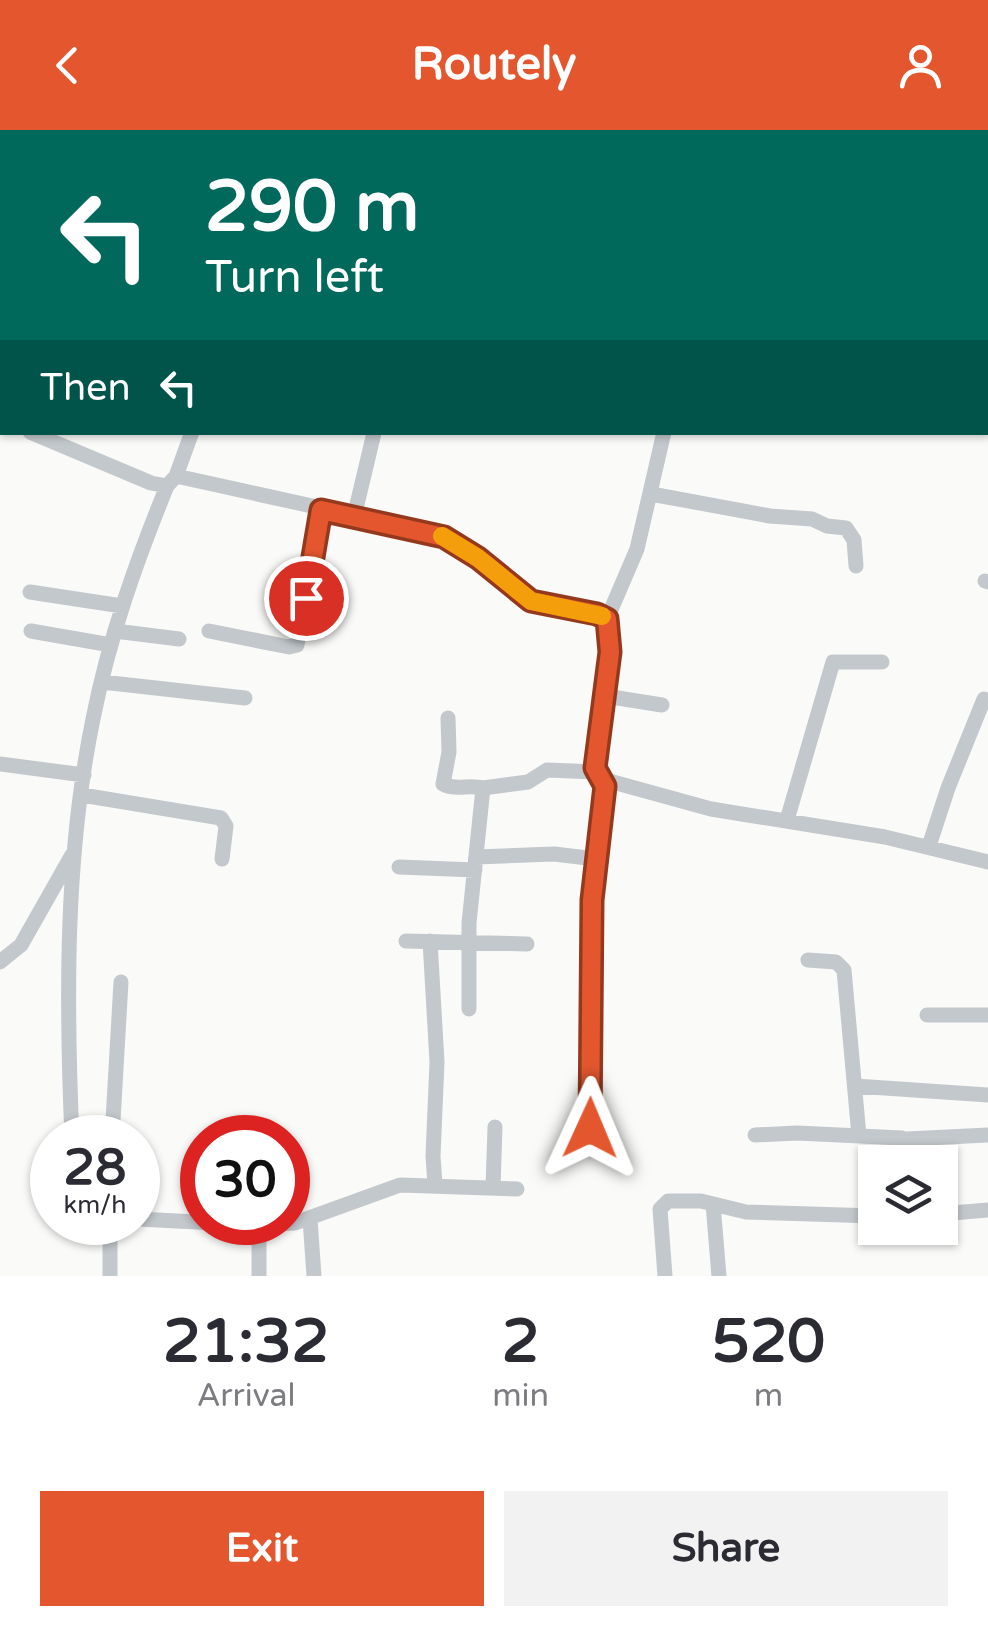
<!DOCTYPE html>
<html lang="en">
<head>
<meta charset="utf-8">
<style>
	:root { --surface:#fff; --page:#f2f2f3; --text:#2b2b33; --muted:#7c7c81; --accent:#e4572e }
	body { margin:0; font-family:"Varela Round",sans-serif; background:var(--page); color:var(--text); height:100vh; display:flex; flex-direction:column; font-size:38px; white-space:nowrap }
	* { box-sizing:border-box; margin:0 }
	p { font-size:32px; color:var(--muted) }
	.icon { flex:none; width:55px; height:55px; fill:none; stroke:currentColor; stroke-width:2; stroke-linecap:round; stroke-linejoin:round }
	.map { position:relative; height:1146px; overflow:hidden }
	.details { display:flex; flex-direction:column; background:var(--surface); flex:1 }
	.details>* { flex:none }
	.guide { position:absolute; left:0px; top:0px; width:990px; height:305px; box-shadow:0 2px 8px #0004; background:#00695c; color:#fff; overflow:hidden }
	.buttons { position:absolute; left:858px; top:1015px; display:grid; gap:20px }
	.buttons a { display:grid; place-items:center; width:100px; height:100px; border-radius:0px; background:var(--surface); box-shadow:0 2px 8px #0004; font-size:50px }
	.speed { position:absolute; left:30px; top:985px; display:flex; gap:20px; font-size:50px; font-weight:700; text-align:center }
	.speed>* { display:grid; place-content:center; width:130px; height:130px; border-radius:50%; background:var(--surface); box-shadow:0 2px 8px #0004; line-height:1 }
	.speed small { font-size:25px; font-weight:400 }
	.speed .limit { border:15px solid #d22; background:#fff; color:#111 }
	.pin { position:absolute; display:grid; place-items:center; width:85px; height:85px; color:#fff; margin:-42px; border:5px solid #fff; border-radius:50%; box-shadow:0 2px 10px #0007 }
	.me { position:absolute; width:110px; margin:-55px; rotate:1deg; stroke-linejoin:round; filter:drop-shadow(0 0 8px #0008) }
	.turn { display:flex; align-items:center; gap:35px; height:210px; padding:0 40px; font-size:45px }
	.turn .icon { width:130px; height:130px; stroke-width:2.5 }
	.turn b { display:block; font-size:70px; line-height:85px }
	.then { display:flex; align-items:center; height:95px; padding:0 40px; background:#0003; gap:20px; font-size:38px }
	.eta { display:flex; justify-content:space-evenly; align-items:center; height:170px; text-align:center }
	.eta b { font-size:60px; font-weight:800; line-height:70px }
	.primary-button { display:flex; gap:20px; margin-top:auto; padding:20px 40px }
	.primary-button a { flex:1; height:115px; border-radius:0px; background:var(--accent); color:#fff; font-size:40px; font-weight:800; line-height:115px; text-align:center }
	.primary-button a+a { background:var(--page); color:var(--text) }
	header { display:flex; justify-content:space-between; align-items:center; height:130px; padding:0 40px; background:var(--accent); color:#fff; font-size:45px; font-weight:800 }
	.map>svg:first-child { display:block }
</style>
</head>
<body>
<header><svg class="icon" aria-label="back" viewBox="0 0 24 24"><path d="M15 5l-7 7 7 7"/></svg>Routely<svg class="icon" aria-label="person" viewBox="0 0 24 24"><circle cx="12" cy="8" r="4"/><path d="M4 21q1-7 8-7t8 7"/></svg></header>
<div class="map">
<svg width="988" height="1146" viewBox="0 0 988 1146">
	<rect width="100%" height="100%" fill="#fafaf8"/>
	<g fill="none" stroke-linecap="round" stroke-linejoin="round">
		<path stroke="#c3c8cc" stroke-width="15" d="M894,0V2
			M307,2L308,0
			M0,290L2,291
			M30,302L151,353L167,356L176,346L192,302
			M176,346L434,403C474,418 495,452 531,471C554,483 585,476 607,489L610,522L595,637L605,657L593,770L590,998
			M651,364L770,386L812,389L827,396L846,398L854,410L856,436
			M354,387L374,303
			M985,451L988,452
			M30,462L122,476
			M607,489L637,419L664,302
			M31,501L111,515
			M115,501L179,509
			M209,501L289,517L297,515L321,379
			M102,552L245,568
			M605,566L662,575
			M448,588L449,622L443,654C455,661 470,654 483,658
			M0,634L84,645
			M602,649L711,679L885,707L988,732
			M82,665L221,688L226,696L222,729
			M787,690L833,532H882
			M929,716L948,658L984,569
			M476,727L554,724L596,729
			M399,737L475,740
			M406,811L527,814
			M430,811L437,932L433,1026L435,1055
			M808,830L836,832L844,840L859,1006
			M0,832L21,815L72,725
			M469,879V793L483,658L528,652L547,640L596,642
			M927,885H988
			M855,956L988,965
			M755,1005L797,1003L902,1008L911,1012L913,1032
			M248,1006V1008
			M72,1008C66,869 65,725 93,589C109,508 136,432 167,356
			M112,1008L121,852
			M907,1009L988,1005
			M493,1058L495,997
			M713,1074L719,1146
			M940,1084L988,1080
			M138,1089L255,1095L295,1093L400,1055L517,1059
			M310,1089L314,1146
			M110,1092V1146
			M259,1146V1095
			M665,1146L660,1079L668,1071H701L746,1082L875,1086"/>
	</g>
	<g fill="none" stroke-linecap="round" stroke-linejoin="round">
		<g stroke="#94391e" stroke-width="25">
			<path id="route" d="M306,468L321,380L444,407L478,428L531,471L597,484L607,489L610,522L595,638L605,656L592,770L590,998"/>
		</g>
		<use href="#route" stroke="#e4572e" stroke-width="18"/>
		<path stroke="#f59e0b" stroke-width="18" d="M442,406L478,428L531,471L602,486"/>
	</g>
</svg>
<div class="buttons">
<a><svg class="icon" aria-label="layers" viewBox="0 0 24 24"><path d="M12 4l9 5-9 5-9-5zM3 14l9 5 9-5"/></svg></a>
</div>
<div class="speed"><div>28<small>km/h</small></div><div class="limit">30</div></div>
<div class="pin" style="left:306px;top:468px;background:#d93025"><svg class="icon" aria-label="arrive" viewBox="0 0 24 24"><path d="M6 21V4h12l-3 4 3 4H6"/></svg></div>
<svg class="me" style="left:590px;top:998px" viewBox="-20 -20 40 40"><path d="M0-17L14 15 0 8-14 15z" fill="#e4572e" stroke="#fff" stroke-width="4"/></svg>
<div class="guide">
<div class="turn"><svg class="icon" aria-label="left" viewBox="0 0 24 24"><path d="M17 20v-9H6M10 6l-5 5 5 5"/></svg><div><b>290 m</b>Turn left</div></div>
<div class="then">Then<svg class="icon" aria-label="left" viewBox="0 0 24 24"><path d="M17 20v-9H6M10 6l-5 5 5 5"/></svg></div>
</div>
</div>
<section class="details">
<div class="eta">
<div><b>21:32</b><p>Arrival</p></div>
<div><b>2</b><p>min</p></div>
<div><b>520</b><p>m</p></div>
</div>
<div class="primary-button"><a>Exit</a><a>Share</a></div>
</section>
</body>
</html>
